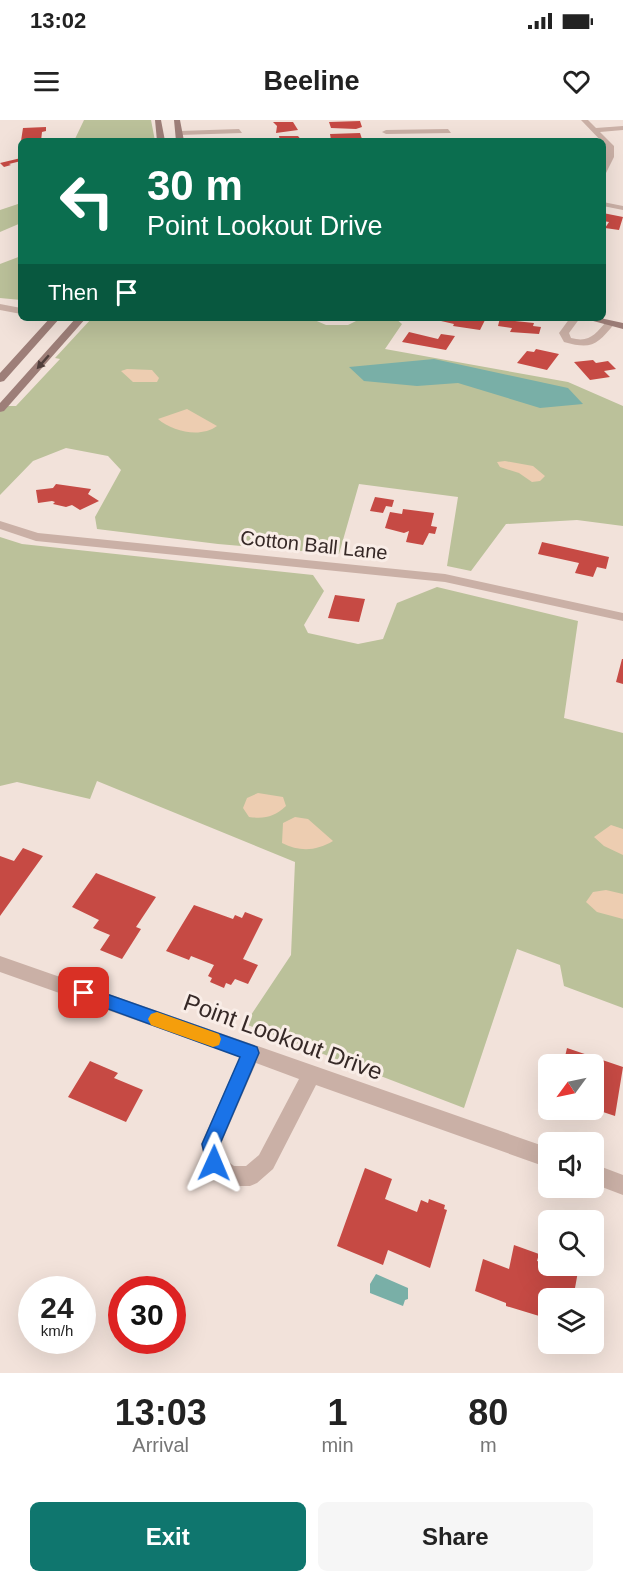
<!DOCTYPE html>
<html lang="en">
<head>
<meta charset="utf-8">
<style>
	:root { --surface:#fff; --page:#f6f6f6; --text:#222; --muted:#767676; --accent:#0f766e }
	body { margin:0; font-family:Arial,sans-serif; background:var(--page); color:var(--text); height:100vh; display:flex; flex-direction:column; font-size:22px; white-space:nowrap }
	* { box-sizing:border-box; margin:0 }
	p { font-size:20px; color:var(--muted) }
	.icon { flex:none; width:33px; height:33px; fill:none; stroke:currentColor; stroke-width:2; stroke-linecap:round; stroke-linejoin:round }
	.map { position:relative; height:1253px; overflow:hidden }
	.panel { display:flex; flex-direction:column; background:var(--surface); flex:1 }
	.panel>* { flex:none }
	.banner { position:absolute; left:18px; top:18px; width:588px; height:183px; border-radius:9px; box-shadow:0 6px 24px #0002; background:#0b6e4f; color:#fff; overflow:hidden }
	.needle { width:39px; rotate:237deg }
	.fabs { position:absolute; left:538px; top:934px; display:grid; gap:12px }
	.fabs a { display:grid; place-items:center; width:66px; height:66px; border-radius:9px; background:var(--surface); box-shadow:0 6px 24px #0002; font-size:30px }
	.speed { position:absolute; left:18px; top:1156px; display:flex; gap:12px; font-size:30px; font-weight:700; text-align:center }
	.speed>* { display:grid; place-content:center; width:78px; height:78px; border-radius:50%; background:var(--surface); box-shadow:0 6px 24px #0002; line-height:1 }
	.speed small { font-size:15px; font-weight:400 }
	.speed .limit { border:9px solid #d22; background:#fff; color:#111 }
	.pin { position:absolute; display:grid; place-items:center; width:51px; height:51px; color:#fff; margin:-26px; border-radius:12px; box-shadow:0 3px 9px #0006 }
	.me { position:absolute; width:66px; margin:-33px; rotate:1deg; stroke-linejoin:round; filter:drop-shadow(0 0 4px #0008) }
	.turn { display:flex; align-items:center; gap:21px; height:126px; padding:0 30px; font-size:27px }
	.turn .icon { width:78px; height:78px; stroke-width:2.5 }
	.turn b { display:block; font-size:42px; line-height:51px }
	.then { display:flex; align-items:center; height:57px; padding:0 30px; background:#0003; gap:12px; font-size:22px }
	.eta { display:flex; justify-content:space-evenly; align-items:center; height:102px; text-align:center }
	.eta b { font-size:36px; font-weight:700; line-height:42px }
	.action { display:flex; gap:12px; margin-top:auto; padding:12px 30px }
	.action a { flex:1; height:69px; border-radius:9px; background:var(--accent); color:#fff; font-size:24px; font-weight:700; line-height:69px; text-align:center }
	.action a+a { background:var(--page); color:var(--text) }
	.status { display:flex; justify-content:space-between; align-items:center; height:42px; padding:0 30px; background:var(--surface); direction:ltr }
	.status svg { height:16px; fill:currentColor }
	header { display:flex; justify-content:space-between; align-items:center; height:78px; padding:0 30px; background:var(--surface); font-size:27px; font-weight:700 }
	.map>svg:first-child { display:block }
</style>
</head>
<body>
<div class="status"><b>13:02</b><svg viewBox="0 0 49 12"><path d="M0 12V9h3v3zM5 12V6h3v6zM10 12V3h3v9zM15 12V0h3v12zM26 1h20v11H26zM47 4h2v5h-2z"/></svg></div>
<header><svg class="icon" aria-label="menu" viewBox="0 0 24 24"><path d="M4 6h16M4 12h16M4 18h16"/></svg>Beeline<svg class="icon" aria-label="heart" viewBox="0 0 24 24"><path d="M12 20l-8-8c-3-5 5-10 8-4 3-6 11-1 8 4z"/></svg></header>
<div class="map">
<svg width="623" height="1253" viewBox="0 0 623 1253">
	<rect width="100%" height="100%" fill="#f2e2da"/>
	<path fill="#bbc19a" d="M84,0H151L155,21H74Z
		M21,83V103L0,112V90Z
		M21,136V180L0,178V144Z
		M92,198H310L326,205H348L362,198H395L402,204L385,229L568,262L623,286V406L577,400L506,404L471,451L447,446L458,377L359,364L339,434L218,424L97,409L95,397L121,350L108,336L66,328L33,341L0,375V292L6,286H16L60,239L55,238Z
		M0,417L22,424L313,455L324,471L304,505L308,513L358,524L383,519L397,483L437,467L578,501L564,598L623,613V888L564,866L560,845L517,829L464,988L245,904L291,835L295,742L97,661L90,679L17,662L0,666Z"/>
	<path fill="#edcdb1" d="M127,249L152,250L159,258L157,262H133L121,251Z
		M187,289L217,306C201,318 173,312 158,299Z
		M505,341L533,346L545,356L540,361L532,362L519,353L500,347L497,342Z
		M258,673L283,677L286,686C274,697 265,699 249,697L243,688L247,678Z
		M295,697L308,699L333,721C316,731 300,732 282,723L283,703Z
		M611,705L623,709V735L604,726L594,717Z
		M606,770L623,774V799L597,792L586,782L593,772Z"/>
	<path fill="#79afa7" d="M434,239L568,268L583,284L540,288L458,263L417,266L364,261L349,247Z
		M376,1154L408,1168V1179L405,1180L403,1186L370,1173V1164Z"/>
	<path fill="#c64a44" d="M360,1L362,7L356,9L331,8L329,2Z
		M273,2H293L298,10L276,13L277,6Z
		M46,7V11L42,12L41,21H21L23,8Z
		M360,13L362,19L331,20L330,14Z
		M279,16H298L302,21H280Z
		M21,38V41L9,44L11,45L4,47L0,43Z
		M603,93L623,97L619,110L605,108L609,102L603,101Z
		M443,198H486L480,210L453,206L454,204L441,201Z
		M500,198H516L515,201L534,203L533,206L541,207L539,214L510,212L512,208L498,206Z
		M409,212L438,219L441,214L455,216L446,230L402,222Z
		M536,229L559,234L547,250L517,243L527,231L534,232Z
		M593,240L596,243L608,241L616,249L604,251L610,257L590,260L574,242Z
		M56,364L91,369L88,374L99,381L80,390L72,385L66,387L53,384L55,382L52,381L38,383L36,370L53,368Z
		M375,377L394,380L392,387L386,386L383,393L370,391Z
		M403,389L434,393L431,406L437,407L435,414L429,413L423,425L406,422L409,411L404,413L385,408L390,392L402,394Z
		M542,422L609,437L606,449L597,447L593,457L575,453L579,443L538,434Z
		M335,475L365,479L359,502L328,498Z
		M622,539H623V564L616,562Z
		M23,728L43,736L0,796V736L14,741Z
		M96,753L156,777L136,807L141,809L122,839L100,830L110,815L93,808L99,800L72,787Z
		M194,785L233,799L235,795L242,798L245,792L263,799L243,839L258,845L248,864L235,859L231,865L226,863L224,868L210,862L212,858L208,856L214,845L191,836L189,840L166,831Z
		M567,928L623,947L615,996L594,989V945H549V970L543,968L550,937L564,941Z
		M90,941L118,953L114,958L143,970L126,1002L68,977Z
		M365,1048L392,1059L385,1079L417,1092L421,1080L428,1083L429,1079L445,1085L444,1089L447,1090L430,1148L388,1130L383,1145L337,1126Z
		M514,1125L539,1134L537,1141L541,1142L544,1127L549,1129V1146H579L573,1179H549V1199L506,1186V1183L475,1171L483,1139L509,1149Z"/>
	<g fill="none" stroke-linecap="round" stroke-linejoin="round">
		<path fill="#cab0a6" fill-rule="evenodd" d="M581,0H588L596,8L623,6V10L600,12L614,26V37L606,53H603C603,44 606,36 606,26Z
			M239,9L242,13L180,15L176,13L180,11Z
			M448,9L451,13L386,14L382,12L386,10Z
			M603,82L623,86V90L603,86Z
			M0,184L21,188V194L0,190Z
			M570,198H580L569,213L571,218C590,223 595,214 607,201L615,203C597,225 592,230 564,222L559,213Z
			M0,401L38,413L445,454L623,493V501L445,462L36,421L0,409Z
			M0,836L549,1028V1048L316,965L273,1049L257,1063L250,1066H230L207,1050L201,1024L240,937L0,852ZM256,943L299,959L259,1035L246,1046H234L223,1038L221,1024Z
			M594,1044L623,1055V1075L594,1064Z"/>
		<path fill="#9d7e78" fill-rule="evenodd" d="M155,0H161L165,21H157Z
			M174,0H180L184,21H176Z
			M50,198H60L4,261L0,262V253Z
			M76,198H86L4,291L0,292V283Z
			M582,198H600L623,203V209Z"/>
	</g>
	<defs><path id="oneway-solid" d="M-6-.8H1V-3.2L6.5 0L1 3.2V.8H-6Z" transform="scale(1.5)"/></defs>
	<use fill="#503e3b" href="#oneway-solid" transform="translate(43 242) rotate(131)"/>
	<path fill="#1a73e8" stroke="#114b97" stroke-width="1.5" d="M84,866L257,927L259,933L220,1024L223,1043L221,1050L214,1053L208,1050L202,1024L240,937L78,878L75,873L78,868Z"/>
	<path fill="#f59e0b" d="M157,892L219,914L221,919L219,925L213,927L151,905L148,899L151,894Z"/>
	<g text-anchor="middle" stroke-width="6" stroke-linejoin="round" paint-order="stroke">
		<g font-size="20" fill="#362927" stroke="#f9ede7">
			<text transform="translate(314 425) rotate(6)" y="7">Cotton Ball Lane</text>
		</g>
		<g font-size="24" fill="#362927" stroke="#f9ede7">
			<text transform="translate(283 917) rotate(20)" y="8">Point Lookout Drive</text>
		</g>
	</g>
</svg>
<div class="fabs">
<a><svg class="needle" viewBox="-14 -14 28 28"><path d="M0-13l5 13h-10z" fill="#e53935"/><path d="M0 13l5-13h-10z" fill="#767676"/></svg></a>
<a><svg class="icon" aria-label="sound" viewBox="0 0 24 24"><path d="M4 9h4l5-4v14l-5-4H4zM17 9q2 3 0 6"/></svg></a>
<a><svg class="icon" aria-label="search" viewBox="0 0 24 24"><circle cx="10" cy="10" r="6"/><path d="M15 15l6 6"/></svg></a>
<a><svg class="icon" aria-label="layers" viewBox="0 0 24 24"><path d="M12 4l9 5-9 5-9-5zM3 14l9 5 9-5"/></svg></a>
</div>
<div class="speed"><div>24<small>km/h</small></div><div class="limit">30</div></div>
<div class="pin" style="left:84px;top:873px;background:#d93025"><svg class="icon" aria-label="arrive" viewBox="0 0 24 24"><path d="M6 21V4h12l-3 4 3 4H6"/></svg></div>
<svg class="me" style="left:214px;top:1043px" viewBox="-20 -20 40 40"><path d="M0-17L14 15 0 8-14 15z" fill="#1a73e8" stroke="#fff" stroke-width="4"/></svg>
<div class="banner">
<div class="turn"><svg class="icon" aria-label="left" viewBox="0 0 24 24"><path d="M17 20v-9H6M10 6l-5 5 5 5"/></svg><div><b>30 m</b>Point Lookout Drive</div></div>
<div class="then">Then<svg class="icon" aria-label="arrive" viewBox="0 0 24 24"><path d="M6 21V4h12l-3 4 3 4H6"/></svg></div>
</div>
</div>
<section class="panel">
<div class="eta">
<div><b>13:03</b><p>Arrival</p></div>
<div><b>1</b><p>min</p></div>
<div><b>80</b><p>m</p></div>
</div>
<div class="action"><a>Exit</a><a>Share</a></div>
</section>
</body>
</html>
